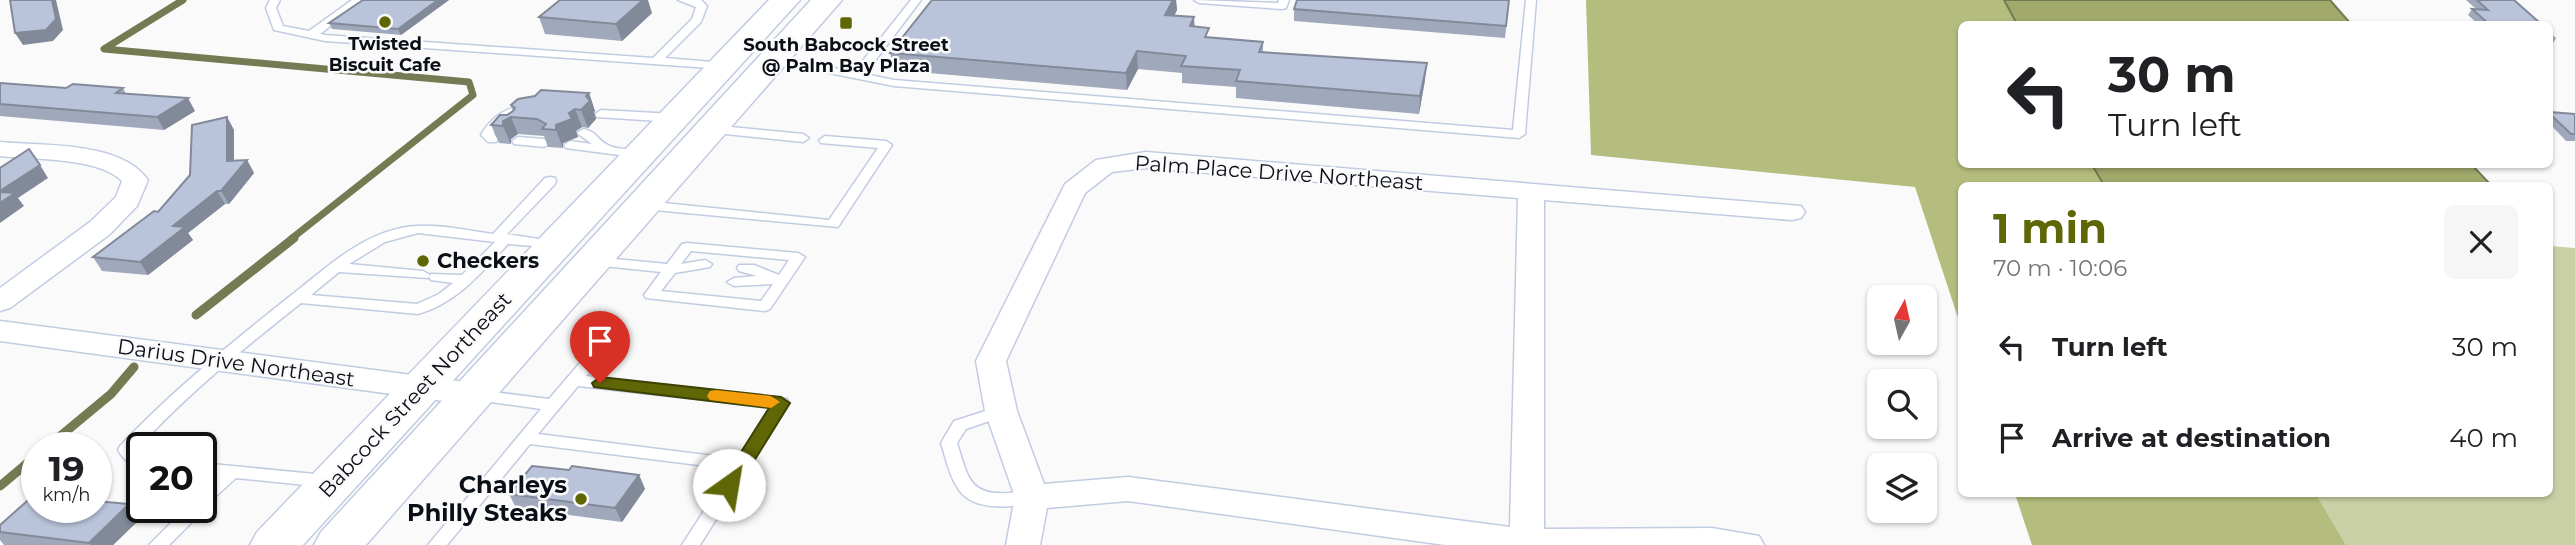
<!DOCTYPE html>
<html lang="en">
<head>
<meta charset="utf-8">
<style>
	:root { --surface:#fff; --page:#f6f6f6; --text:#202124; --muted:#757577; --accent:#5f6605 }
	body { margin:0; font-family:Montserrat,sans-serif; background:var(--page); color:var(--text); height:100vh; display:flex; flex-direction:column; font-size:26px; white-space:nowrap }
	* { box-sizing:border-box; margin:0 }
	p { font-size:23px; color:var(--muted) }
	.icon { flex:none; width:38px; height:38px; fill:none; stroke:currentColor; stroke-width:2; stroke-linecap:round; stroke-linejoin:round }
	.map { position:relative; flex:1; overflow:hidden }
	.drawer { position:absolute; left:1958px; top:182px; width:595px; height:315px; display:flex; flex-direction:column; background:var(--surface); border-radius:10px; box-shadow:0 2px 5px #0004 }
	.drawer>* { flex:none }
	.guide { position:absolute; left:1958px; top:21px; width:595px; height:147px; border-radius:10px; box-shadow:0 2px 5px #0004; background:#fff; color:var(--text); overflow:hidden }
	.needle { width:46px; rotate:8deg }
	.controls { position:absolute; left:1867px; top:285px; display:grid; gap:14px }
	.controls a { display:grid; place-items:center; width:70px; height:70px; border-radius:10px; background:var(--surface); box-shadow:0 2px 5px #0004; font-size:35px }
	.speed { position:absolute; left:21px; top:432px; display:flex; gap:14px; font-size:35px; font-weight:700; text-align:center }
	.speed>* { display:grid; place-content:center; width:91px; height:91px; border-radius:50%; background:var(--surface); box-shadow:0 2px 5px #0004; line-height:1 }
	.speed small { font-size:18px; font-weight:400 }
	.speed .limit { border:4px solid #111; border-radius:10px; background:#fff; color:#111 }
	.pin { position:absolute; display:grid; place-items:center; width:60px; height:60px; color:#fff; margin:-72px -30px; border-radius:50% 50% 50% 0; rotate:-45deg; box-shadow:0 0 7px #0007 }
	.pin .icon { rotate:45deg }
	.me { position:absolute; width:77px; margin:-38px; rotate:32deg; stroke-linejoin:round; filter:drop-shadow(0 0 5px #0008) }
	.turn { display:flex; align-items:center; gap:24px; height:147px; padding:0 35px; font-size:32px }
	.turn .icon { width:91px; height:91px; stroke-width:2.5 }
	.turn b { display:block; font-size:49px; line-height:60px }
	.round { display:grid; place-items:center; flex:none; width:74px; height:74px; border-radius:10px; background:var(--page) }
	.head { display:flex; align-items:center; justify-content:space-between; height:119px; padding:0 35px }
	h1 { font-size:42px; font-weight:700; line-height:52px; color:var(--accent) }
	ul { padding:0; list-style:none }
	li { display:flex; align-items:center; gap:21px; height:91px; padding:0 35px }
	li div { flex:1 }
	li b { display:block; font-size:26px }
	li em { font-style:normal }
	.map>svg:first-child { display:block }
</style>
</head>
<body>
<div class="map">
<svg width="2575" height="545" viewBox="0 0 2575 545">
	<rect width="100%" height="100%" fill="#fafafa"/>
	<path fill="#cad0a5" d="M2550,246L2575,248V545H2346L2316,494H2550Z"/>
	<path fill="#b5bd7e" d="M1586,0H2004L2017,24H1962V164L2092,165L2104,185L1962,186V330L1915,187L1591,155Z
		M2015,494H2316L2346,545H2032Z"/>
	<path fill="#a1a96b" stroke="#747a52" stroke-width="2" d="M2004,0H2330L2351,24H2017Z
		M2092,165H2472L2491,185H2104Z"/>
	<g fill="none" stroke-linecap="round" stroke-linejoin="round">
		<path stroke="#747a52" stroke-width="7" d="M183,0L104,49L469,82L473,95L291,239"/>
		<path stroke="#747a52" stroke-width="9" d="M196,315L294,238
			M46,448L111,394L134,367
			M0,486L37,455"/>
		<g stroke="#c1cce3" stroke-width="3">
			<path id="lane" d="M270,0H280L276,8L283,26L309,31L352,0H364L320,34L325,35L653,58L692,19L696,7L678,0H701L707,6L701,22L665,58L724,63L730,66L724,69L325,41L274,30L266,8Z
				M911,0H921L865,74L894,80L1513,130L1526,0H1536L1525,134L1519,138L894,86L774,62L768,59L774,56L854,72Z
				M1194,0L1278,3L1279,0H1289L1286,8L1282,9L1199,3Z
				M531,104L535,105V111C517,114 503,117 494,134L498,139L496,142H488L481,135C492,115 509,106 531,104Z
				M601,110L674,114L680,118L674,122L597,117L595,114Z
				M711,125L803,134L809,138L803,142L707,132L705,129L707,126Z
				M583,129C598,132 597,140 608,145C620,152 637,146 648,154L642,158L566,148L564,145L570,141L592,144L577,133Z
				M825,136L886,141L892,145L838,227L644,209L637,205L644,201L829,220L878,148L821,143L819,140Z
				M518,137L544,139L550,143L544,147L514,144L512,141Z
				M550,177L555,178L556,181L555,184L507,234L559,242L561,245L559,248L508,244C482,272 457,303 418,314L301,303C243,349 186,395 136,450L142,454V466C131,466 123,459 118,450L120,446C172,391 230,344 289,297C323,271 355,239 397,229C427,221 462,230 493,234L545,178ZM418,233L495,242L462,275L431,274L429,277L431,280L453,283L439,294L417,304L311,295L339,272L428,278L430,275L423,271L349,264L385,242Z
				M687,243L798,253L805,257L770,309L765,311L646,298L644,295L661,272L594,265L587,261L594,257L667,264L682,244ZM691,251L789,260L779,275L754,265H739L737,268L739,271L757,276L734,278L727,282L734,286L773,284L761,301L661,291L675,273L710,267L712,264L705,260L681,264Z
				M608,334L615,339L586,376L781,398L787,399L789,403L700,545H682L731,469L530,444L447,545H428L541,409L477,400L472,399L469,395L472,391L477,390L549,399L603,336ZM578,386L770,407L738,459L538,434Z
				M1001,406L1007,407L1009,411L1007,415L966,429L957,443C968,476 968,496 1009,493C1019,492 1028,490 1037,493L1039,497L1037,501C1015,508 974,512 959,490C949,476 946,458 941,443L954,421Z
				M201,463L325,475L331,477L333,481L331,485L325,487L236,478L204,507L202,512L169,545H149L186,508H201V492L217,477L201,475Z"/>
		</g>
		<g stroke="#c1cce3" stroke-width="3">
			<path id="street" d="M0,142C44,146 121,141 148,180L137,206L110,234L10,308L0,311V288L90,222L116,197L122,181C98,157 34,160 0,156Z
				M1146,152L1801,206L1805,212L1801,218L1792,220L1544,200V529L1712,528L1759,536L1764,545H1445L1128,501L1047,508L1040,545H1006L1015,497L985,411L976,361L1065,184L1096,160ZM1146,168L1518,198L1510,527L1128,477L1044,484L1017,411L1006,361L1085,193L1112,172Z
				M0,321L473,383L484,386L489,394L484,402L473,405L0,341Z"/>
		</g>
		<g stroke="#c1cce3" stroke-width="3">
			<path id="secondary" d="M769,0H800L303,545H250L257,532Z
				M811,0H842L366,545H314L321,532Z"/>
		</g>
		<use href="#lane" fill="#fff" fill-rule="evenodd"/>
		<use href="#street" fill="#fff" fill-rule="evenodd"/>
		<use href="#secondary" fill="#fff" fill-rule="evenodd"/>
	</g>
	<path fill="#9fa9bb" d="M363,0H449L401,35L332,29L329,23Z
		M932,0H1176L1177,10L1174,16L1195,27L1209,38L1263,42V52L1425,80L1419,114L1236,98V87L1182,83V73L1138,69L1127,90L894,70L890,53Z
		M1509,0L1505,38L1294,21V9Z
		M2466,0H2514L2541,24H2478L2468,15L2472,9H2476Z
		M652,13L622,41L545,34L539,17Z
		M2550,33L2556,38L2552,45L2550,44Z
		M0,83L66,88H123L126,94L195,111L164,130L0,116Z
		M589,93L595,111L594,112L596,119L588,128L582,127L576,131L578,137L563,143V148L548,147L544,136L518,134L511,139V144L499,143L491,125L513,111L511,105Z
		M2550,112L2575,114V141H2566L2550,124Z
		M227,117L234,130V160H247L254,173L229,204H225L188,233L193,240L148,275L102,271L93,257L158,212L190,175Z
		M569,470L639,475L645,489L622,522L516,508L509,494Z
		M140,519L113,545H4L0,540V532Z"/>
	<path fill="#828999" d="M52,0H56L63,30L53,41L23,45L15,33Z
		M438,0H449L401,35L398,29Z
		M643,0H648L652,13L622,41L616,24Z
		M1173,0H1176L1177,10L1166,32L1165,15Z
		M1194,17L1195,34L1190,26Z
		M1137,51L1138,69L1127,90L1126,73Z
		M1427,63L1425,80L1419,114L1420,96Z
		M589,93L595,111L594,112L596,119L588,128L581,110L586,96Z
		M188,98L195,111L164,130L157,117Z
		M575,109L582,127L576,131L578,137L563,143V148L556,130V125Z
		M227,117L234,130V174L227,161Z
		M511,117L518,134L511,139V144L503,126V121Z
		M247,160L254,173L229,204L221,191Z
		M40,165L48,178L18,198L24,206L0,223V191Z
		M217,191L225,204L188,233L193,240L148,275L140,262L173,226Z
		M639,475L645,489L622,522L615,508Z
		M129,504L140,519L113,545H91L89,543Z"/>
	<path fill="#b9c4da" stroke="#828999" stroke-width="2" d="M10,0H52L56,19L46,30L15,33Z
		M363,0H438L398,29L329,23Z
		M560,0H643L616,24L539,17Z
		M932,0H1173L1165,15L1194,17L1190,26L1209,28L1205,37L1263,42L1259,52L1427,63L1420,96L1236,81L1240,70L1181,66L1186,56L1137,51L1126,73L890,53Z
		M1297,0H1509L1506,26L1294,9Z
		M2477,0H2514L2541,24H2489L2472,9L2488,10Z
		M0,83L66,88L73,84L123,88L116,93L188,98L157,117L0,104Z
		M541,90L589,93L586,96L590,101L581,110L575,109L569,113L572,119L556,125V130L542,129L546,124L537,119L511,117L503,121V126L491,125L500,115H507L513,111L515,108L511,105L518,99L535,96Z
		M2550,112L2575,114V134H2571L2550,114Z
		M227,117V161L247,160L221,191H217L173,226L185,227L140,262L93,257L154,211L158,212L190,175L192,125Z
		M29,149L40,165L0,191V168Z
		M0,192L15,193L0,203Z
		M532,466L569,470L572,466L639,475L615,508L509,494Z
		M35,494H37V508H96V501L129,504L89,543L0,532V525Z"/>
	<path fill="#5f6605" stroke="#3e4203" stroke-width="2" d="M600,377L781,397L790,403L736,490H722L720,485L769,408L594,387L592,383Z"/>
	<path fill="#f59e0b" d="M716,390L771,396L780,402L771,408L710,400L707,396L710,391Z"/>
	<g fill="#5f6605" stroke="#fafafa" stroke-width="2.5">
		<circle cx="385" cy="22" r="7"/>
		<rect x="839" y="16" width="14" height="14" rx="3.5"/>
		<circle cx="423" cy="261" r="7"/>
		<circle cx="581" cy="499" r="7"/>
	</g>
	<g text-anchor="middle" stroke-width="5" stroke-linejoin="round" paint-order="stroke">
		<g font-size="18" font-weight="bold" fill="#0a0e16" stroke="#fafafa">
			<text x="385" y="50">Twisted<tspan x="385" dy="21">Biscuit Cafe</tspan></text>
			<text x="846" y="51">South Babcock Street<tspan x="846" dy="21">@ Palm Bay Plaza</tspan></text>
		</g>
		<g font-size="21" fill="#0a0e16" stroke="#fafafa">
			<text transform="translate(1279 173) rotate(4)" y="7">Palm Place Drive Northeast</text>
			<text transform="translate(236 363) rotate(8)" y="7">Darius Drive Northeast</text>
			<text transform="translate(415 395) rotate(-47)" y="7">Babcock Street Northeast</text>
		</g>
		<g font-size="21" font-weight="bold" fill="#0a0e16" stroke="#fafafa" text-anchor="start">
			<text x="437" y="268">Checkers</text>
		</g>
		<g font-size="24" font-weight="bold" fill="#0a0e16" stroke="#fafafa" text-anchor="end">
			<text x="567" y="493">Charleys<tspan x="567" dy="28">Philly Steaks</tspan></text>
		</g>
	</g>
</svg>
<div class="controls">
<a><svg class="needle" viewBox="-14 -14 28 28"><path d="M0-13l5 13h-10z" fill="#e53935"/><path d="M0 13l5-13h-10z" fill="#757577"/></svg></a>
<a><svg class="icon" aria-label="search" viewBox="0 0 24 24"><circle cx="10" cy="10" r="6"/><path d="M15 15l6 6"/></svg></a>
<a><svg class="icon" aria-label="layers" viewBox="0 0 24 24"><path d="M12 4l9 5-9 5-9-5zM3 14l9 5 9-5"/></svg></a>
</div>
<div class="speed"><div>19<small>km/h</small></div><div class="limit">20</div></div>
<div class="pin" style="left:600px;top:383px;background:#d93025"><svg class="icon" aria-label="arrive" viewBox="0 0 24 24"><path d="M6 21V4h12l-3 4 3 4H6"/></svg></div>
<svg class="me" style="left:729px;top:485px" viewBox="-20 -20 40 40"><circle r="19" fill="#fff"/><path d="M0-13L10 11 0 6-10 11z" fill="#5f6605"/></svg>
<div class="guide">
<div class="turn"><svg class="icon" aria-label="left" viewBox="0 0 24 24"><path d="M17 20v-9H6M10 6l-5 5 5 5"/></svg><div><b>30 m</b>Turn left</div></div>
</div>
<section class="drawer">
<div class="head"><div><h1>1 min</h1><p>70 m · 10:06</p></div><a class="round"><svg class="icon" aria-label="close" viewBox="0 0 24 24"><path d="M6 6l12 12M18 6L6 18"/></svg></a></div>
<ul>
<li><svg class="icon" aria-label="left" viewBox="0 0 24 24"><path d="M17 20v-9H6M10 6l-5 5 5 5"/></svg><div><b>Turn left</b></div><em>30 m</em></li>
<li><svg class="icon" aria-label="arrive" viewBox="0 0 24 24"><path d="M6 21V4h12l-3 4 3 4H6"/></svg><div><b>Arrive at destination</b></div><em>40 m</em></li>
</ul>
</section>
</div>
</body>
</html>
